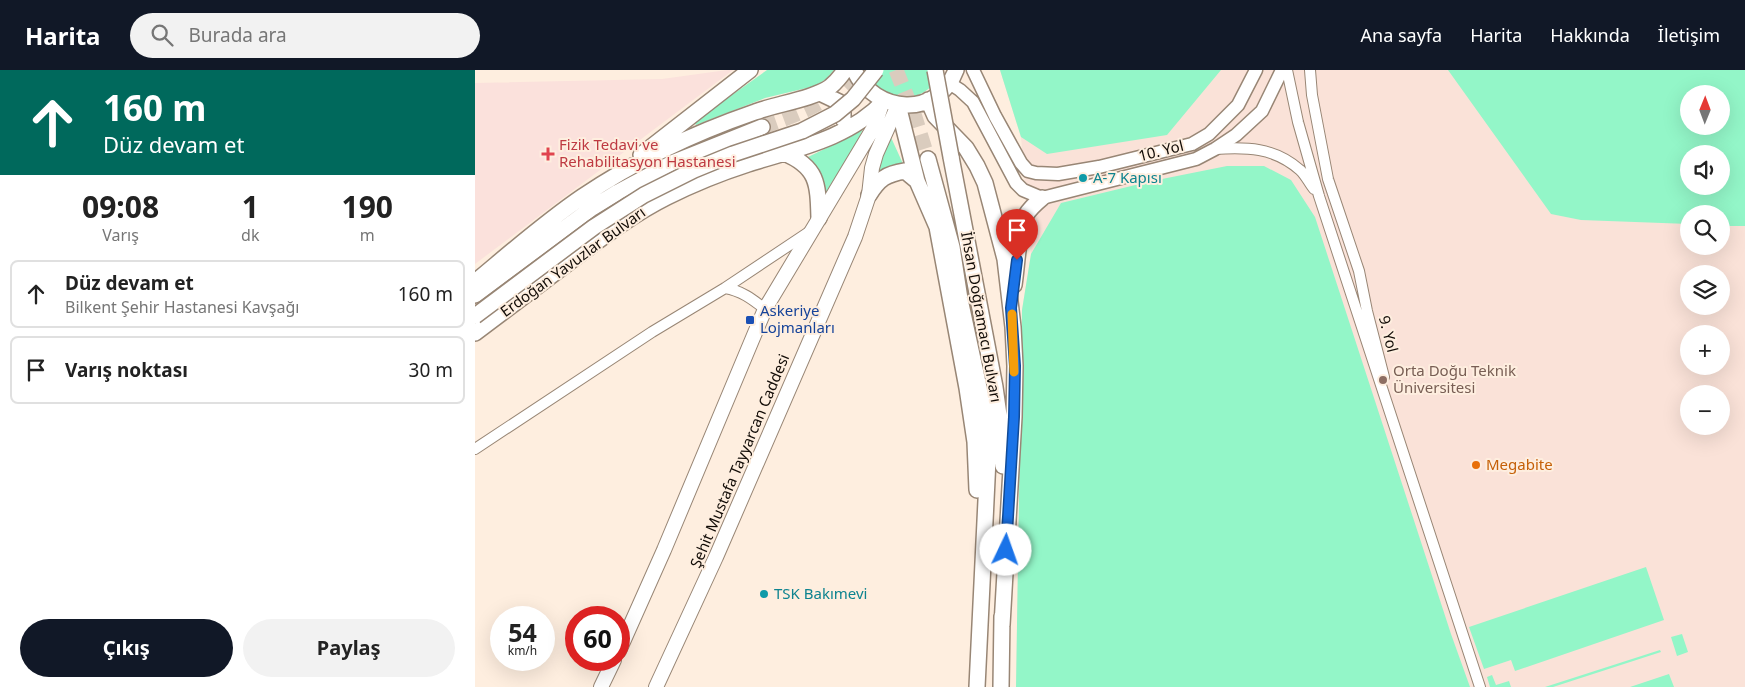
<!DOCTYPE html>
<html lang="tr">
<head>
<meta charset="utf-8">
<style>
	:root { --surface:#fff; --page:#f2f2f2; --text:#222; --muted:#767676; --line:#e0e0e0; --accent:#111827 }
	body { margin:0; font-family:"Noto Sans",sans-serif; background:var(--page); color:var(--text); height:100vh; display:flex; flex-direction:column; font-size:19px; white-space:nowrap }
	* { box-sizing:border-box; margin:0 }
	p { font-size:16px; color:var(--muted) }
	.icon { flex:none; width:28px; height:28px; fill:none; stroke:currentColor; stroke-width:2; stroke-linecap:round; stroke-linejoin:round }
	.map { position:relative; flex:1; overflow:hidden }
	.drawer { display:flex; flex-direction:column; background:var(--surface); width:475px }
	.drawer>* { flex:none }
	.banner { background:#00695c; color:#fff; overflow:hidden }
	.needle { width:32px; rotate:1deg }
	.tools { position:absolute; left:1205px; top:15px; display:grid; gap:10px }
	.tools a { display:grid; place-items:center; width:50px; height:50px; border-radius:50%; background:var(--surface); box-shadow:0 5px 20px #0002; font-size:25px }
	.speed { position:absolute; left:15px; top:536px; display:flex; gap:10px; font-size:25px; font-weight:700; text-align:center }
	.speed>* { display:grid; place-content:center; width:65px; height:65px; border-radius:50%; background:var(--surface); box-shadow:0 5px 20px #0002; line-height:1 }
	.speed small { font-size:12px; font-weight:400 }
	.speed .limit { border:8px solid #d22; background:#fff; color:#111 }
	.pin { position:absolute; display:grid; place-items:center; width:42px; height:42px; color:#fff; margin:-51px -21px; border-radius:50% 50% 50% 0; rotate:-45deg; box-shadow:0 0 5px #0007 }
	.pin .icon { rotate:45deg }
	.me { position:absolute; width:55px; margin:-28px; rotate:3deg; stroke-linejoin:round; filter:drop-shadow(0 0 4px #0008) }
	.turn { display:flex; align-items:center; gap:18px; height:105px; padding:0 20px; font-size:22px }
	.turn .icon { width:65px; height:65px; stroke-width:2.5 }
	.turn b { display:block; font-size:35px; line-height:42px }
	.eta { display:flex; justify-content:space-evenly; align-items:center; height:85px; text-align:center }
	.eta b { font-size:30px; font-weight:700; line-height:35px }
	.button { display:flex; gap:10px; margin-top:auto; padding:10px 20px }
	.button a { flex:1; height:58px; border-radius:30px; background:var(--accent); color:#fff; font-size:20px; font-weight:700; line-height:58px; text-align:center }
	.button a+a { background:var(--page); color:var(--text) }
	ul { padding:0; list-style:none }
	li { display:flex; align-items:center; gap:15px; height:68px; margin:0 10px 8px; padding:0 10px; border:2px solid var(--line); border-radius:8px }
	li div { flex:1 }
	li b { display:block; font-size:19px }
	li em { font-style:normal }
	header { display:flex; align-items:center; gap:30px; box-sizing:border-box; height:70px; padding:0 25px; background:var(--accent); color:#fff }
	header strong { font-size:24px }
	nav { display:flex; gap:28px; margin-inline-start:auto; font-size:18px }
	.search { width:350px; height:45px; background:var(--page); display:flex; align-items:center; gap:12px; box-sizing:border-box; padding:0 18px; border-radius:28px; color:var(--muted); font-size:19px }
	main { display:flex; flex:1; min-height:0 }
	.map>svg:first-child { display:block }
</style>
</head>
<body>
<header>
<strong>Harita</strong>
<div class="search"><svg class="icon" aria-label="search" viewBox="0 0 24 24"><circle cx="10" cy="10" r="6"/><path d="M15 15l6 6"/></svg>Burada ara</div>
<nav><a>Ana sayfa</a><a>Harita</a><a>Hakkında</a><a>İletişim</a></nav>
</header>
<main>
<section class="drawer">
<div class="banner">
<div class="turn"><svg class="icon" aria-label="ahead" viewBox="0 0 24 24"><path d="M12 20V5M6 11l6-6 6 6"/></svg><div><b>160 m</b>Düz devam et</div></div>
</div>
<div class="eta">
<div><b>09:08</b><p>Varış</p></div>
<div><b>1</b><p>dk</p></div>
<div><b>190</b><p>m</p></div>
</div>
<ul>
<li><svg class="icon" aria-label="ahead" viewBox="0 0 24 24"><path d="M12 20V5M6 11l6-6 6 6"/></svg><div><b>Düz devam et</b><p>Bilkent Şehir Hastanesi Kavşağı</p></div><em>160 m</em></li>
<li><svg class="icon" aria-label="arrive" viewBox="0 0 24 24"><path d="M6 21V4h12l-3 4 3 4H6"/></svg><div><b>Varış noktası</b></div><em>30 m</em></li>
</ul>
<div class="button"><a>Çıkış</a><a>Paylaş</a></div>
</section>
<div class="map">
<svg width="1270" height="617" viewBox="0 0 1270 617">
	<rect width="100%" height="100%" fill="#feeedf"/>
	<path fill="#fae2d8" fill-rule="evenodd" d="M525,0H1270V617H541L547,240L556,184L546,67ZM1214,24H1246V56H1214ZM1214,84H1246V116H1214ZM1214,144H1246V176H1214ZM1214,204H1246V236H1214ZM1214,264H1246V296H1214ZM1214,324H1246V356H1214Z"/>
	<path fill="#fbe1dc" d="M252,0H258L0,194V13L187,9Z"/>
	<path fill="#93f6c8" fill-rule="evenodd" d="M292,0H359L351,9L340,16L290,28L221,55L219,52Z
		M385,0H469C458,20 440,32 418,26C414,25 410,25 407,23C399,16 392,7 385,0Z
		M525,0H746L692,65L572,84L546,67Z
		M973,0H1270V156H1246V144H1214V154L1106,150L1076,144ZM1214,24H1246V56H1214ZM1214,84H1246V116H1214Z
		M389,57L380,76L351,122C349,107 343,97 333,87L364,72Z
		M414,63L429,96L414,97L400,105Z
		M752,96H789L816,110L840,147L976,564L995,617H541L547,240L556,184L586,133L677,111Z
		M1171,497L1189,550L1040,601L1036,590L1009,599L994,557Z
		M1207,564L1213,582L1202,586L1196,567Z
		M1185,580L1186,582L1078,617H1070Z
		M1194,604L1199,617H1155Z
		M1017,605L1021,615L1034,611L1036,617H1015L1012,607Z"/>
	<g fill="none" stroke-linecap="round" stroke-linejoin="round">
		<path stroke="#daccbe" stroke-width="15" stroke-dasharray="15 8" stroke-linecap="butt" d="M421,0L439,44L453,89
			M287,57C323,44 358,33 381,0"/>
		<g stroke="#988675" stroke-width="12">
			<path id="minor" d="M812,0L823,52L844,126L1005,617
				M835,0L837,25L853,109L884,201L892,241L909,307
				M740,79C771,77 799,77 825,100C830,104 834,113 839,119
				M250,218C267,221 277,229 290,239
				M0,379L177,262L250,218L334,162"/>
		</g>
		<g stroke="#988675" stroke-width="15">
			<path id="tertiary" d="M498,0L520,46L546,93L553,101L561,103L583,104L624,97L717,74L734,64L763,35L781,0
				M474,13L485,20L498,32L541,113L548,120L567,128L721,89L740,79L761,65L787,41L807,0"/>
		</g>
		<g stroke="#988675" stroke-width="16">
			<path id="secondary" d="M144,581L189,480L290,239L399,57L408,31
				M126,617L139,590
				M181,617L241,487L380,167L394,125L397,98L401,84L423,35"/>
		</g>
		<g stroke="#988675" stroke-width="18">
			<path id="primary" d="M379,0C400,44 463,49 481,0
				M345,23L364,32L368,43V49
				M453,30L460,46L491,78L502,96L510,113L530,189L538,257L540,296L539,347L527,555
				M423,35L442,111
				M309,83C343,97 343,114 344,148
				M166,85L275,0
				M476,87L520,317L524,345L528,396
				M453,89L477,177L485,229L510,345L513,389L502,617
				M394,125C404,109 411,104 430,101L442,111L462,157L492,318L500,372L502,420
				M0,212C35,183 69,153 107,127C160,91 219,63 280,42C301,34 338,29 355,17C361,12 366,6 370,0
				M539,215C542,196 543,161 551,145C555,138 561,133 567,128
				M0,225L117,138L143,122L197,93L287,57
				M0,263C32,239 65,214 97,190C128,167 158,144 192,127C218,114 245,103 273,94C320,79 374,69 409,31
				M526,617L527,546"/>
		</g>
		<use href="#minor" stroke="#fff" stroke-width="10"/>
		<use href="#tertiary" stroke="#fff" stroke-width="12"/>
		<use href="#secondary" stroke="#fff" stroke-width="14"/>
		<use href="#primary" stroke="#fff" stroke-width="15"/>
		<g stroke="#988675" stroke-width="18" stroke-linecap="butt">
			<path id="primary-bridge" d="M460,0L476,87
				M0,246L119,157L169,125L219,100L258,84L327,61L360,44L378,29L401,0"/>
		</g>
		<use href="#primary-bridge" stroke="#fff" stroke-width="15"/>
	</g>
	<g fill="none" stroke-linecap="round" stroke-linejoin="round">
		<g stroke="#114b97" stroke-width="12">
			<path id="route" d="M531,480L539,347L540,296L536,238L542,190"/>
		</g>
		<use href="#route" stroke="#1a73e8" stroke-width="9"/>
		<path stroke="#f59e0b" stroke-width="9" d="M537,244L539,302"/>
	</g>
	<path fill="#e0444e" stroke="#feeedf" stroke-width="2" d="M70.5 76.5h5v5h5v5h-5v5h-5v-5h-5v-5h5z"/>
	<g fill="#0f9aa8" stroke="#feeedf" stroke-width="2">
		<circle cx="608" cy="108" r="5"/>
		<circle cx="289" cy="524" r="5"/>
	</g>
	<rect fill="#1a4fb4" stroke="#feeedf" stroke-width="2" x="270" y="245" width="10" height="10" rx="2.5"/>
	<circle fill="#8d6e63" stroke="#feeedf" stroke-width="2" cx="908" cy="310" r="5"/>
	<circle fill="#e8710a" stroke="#feeedf" stroke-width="2" cx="1001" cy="395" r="5"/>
	<g text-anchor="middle" stroke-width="4" stroke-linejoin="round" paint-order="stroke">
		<g font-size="15" fill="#be3a42" stroke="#feeedf" text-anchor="start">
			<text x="84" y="80">Fizik Tedavi ve<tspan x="84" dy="17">Rehabilitasyon Hastanesi</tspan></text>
		</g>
		<g font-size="15" fill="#110b06" stroke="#feeedf">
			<text transform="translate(686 81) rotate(-14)" y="5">10. Yol</text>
			<text transform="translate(98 192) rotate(-36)" y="5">Erdoğan Yavuzlar Bulvarı</text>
			<text transform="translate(506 247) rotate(80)" y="5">İhsan Doğramacı Bulvarı</text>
			<text transform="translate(913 264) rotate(76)" y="5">9. Yol</text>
			<text transform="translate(265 391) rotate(-67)" y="5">Şehit Mustafa Tayyarcan Caddesi</text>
		</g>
		<g font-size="15" fill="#0d838f" stroke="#feeedf" text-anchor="start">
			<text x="618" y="113">A-7 Kapısı</text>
			<text x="299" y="529">TSK Bakımevi</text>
		</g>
		<g font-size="15" fill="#164399" stroke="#feeedf" text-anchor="start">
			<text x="285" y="246">Askeriye<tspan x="285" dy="17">Lojmanları</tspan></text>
		</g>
		<g font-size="15" fill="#785e54" stroke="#feeedf" text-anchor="start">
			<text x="918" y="306">Orta Doğu Teknik<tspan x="918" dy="17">Üniversitesi</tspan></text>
		</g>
		<g font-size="15" fill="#c56008" stroke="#feeedf" text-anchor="start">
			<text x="1011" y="400">Megabite</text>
		</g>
	</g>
</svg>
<div class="tools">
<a><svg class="needle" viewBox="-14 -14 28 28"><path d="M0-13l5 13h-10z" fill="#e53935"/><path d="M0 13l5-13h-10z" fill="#767676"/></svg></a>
<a><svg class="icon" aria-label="sound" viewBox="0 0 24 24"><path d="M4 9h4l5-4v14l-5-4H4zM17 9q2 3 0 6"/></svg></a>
<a><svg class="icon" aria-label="search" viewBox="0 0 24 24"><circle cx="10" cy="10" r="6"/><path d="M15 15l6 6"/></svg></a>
<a><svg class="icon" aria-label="layers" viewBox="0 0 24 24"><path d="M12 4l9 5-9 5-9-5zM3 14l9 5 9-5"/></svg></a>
<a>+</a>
<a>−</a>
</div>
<div class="speed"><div>54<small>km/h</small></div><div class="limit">60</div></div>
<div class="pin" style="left:542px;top:190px;background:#d93025"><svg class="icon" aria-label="arrive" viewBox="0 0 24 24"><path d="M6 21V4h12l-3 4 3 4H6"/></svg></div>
<svg class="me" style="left:531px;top:480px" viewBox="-20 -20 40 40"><circle r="19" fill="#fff"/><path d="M0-13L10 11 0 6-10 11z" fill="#1a73e8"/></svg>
</div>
</main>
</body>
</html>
